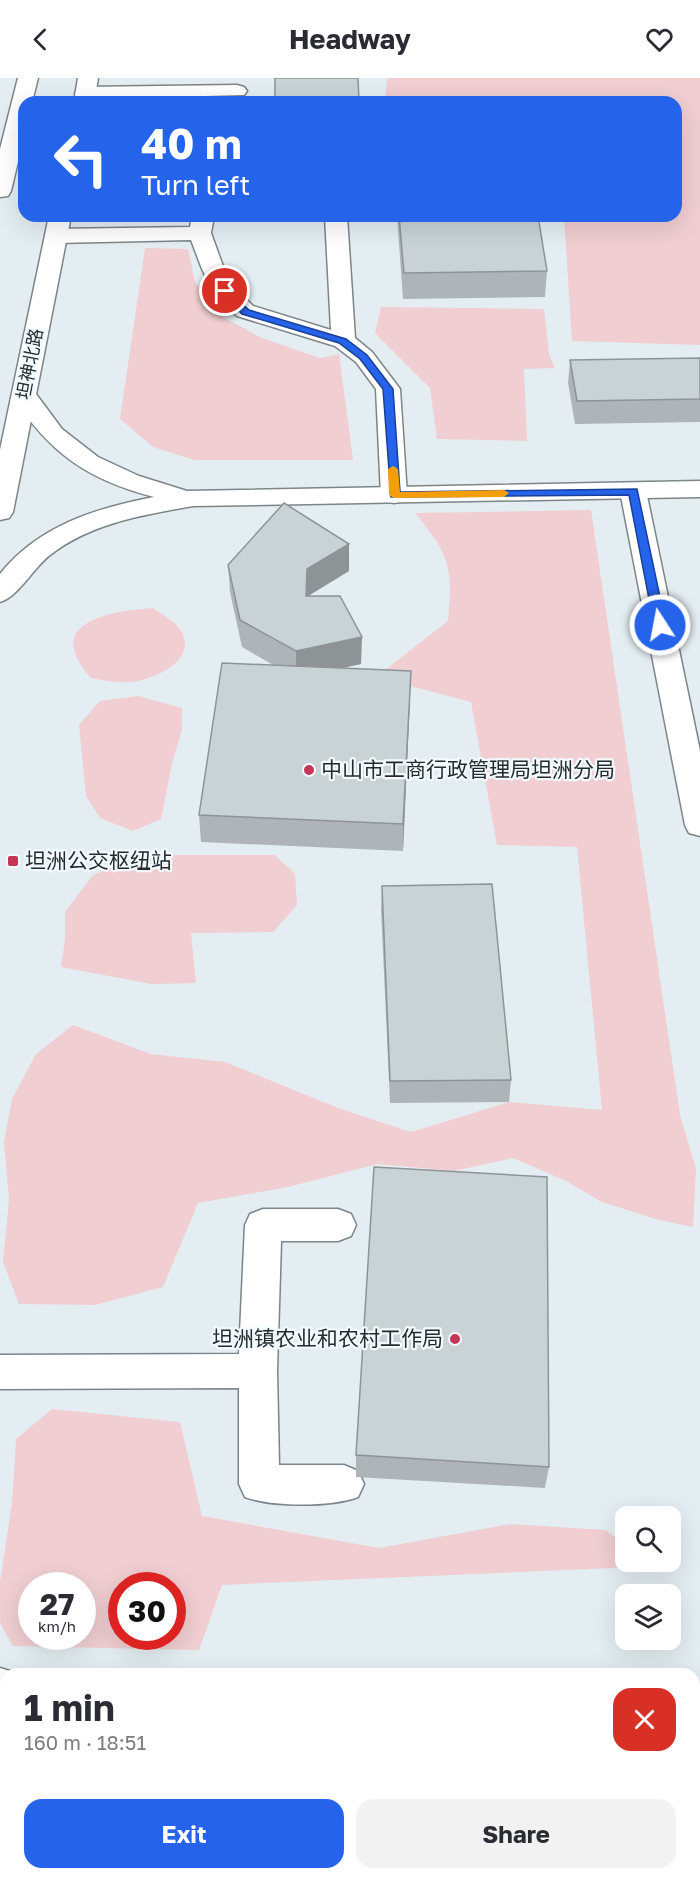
<!DOCTYPE html>
<html lang="en">
<head>
<meta charset="utf-8">
<style>
	:root { --surface:#fff; --page:#f2f2f3; --text:#2b2b33; --muted:#7c7c81; --accent:#2563eb }
	body { margin:0; font-family:"Golos Text","Noto Sans SC",sans-serif; background:var(--page); color:var(--text); height:100vh; display:flex; flex-direction:column; font-size:22px; white-space:nowrap }
	* { box-sizing:border-box; margin:0 }
	p { font-size:20px; color:var(--muted) }
	.icon { flex:none; width:33px; height:33px; fill:none; stroke:currentColor; stroke-width:2; stroke-linecap:round; stroke-linejoin:round }
	.map { position:relative; flex:1; overflow:hidden }
	.side { position:absolute; left:0px; top:1590px; width:700px; height:212px; display:flex; flex-direction:column; background:var(--surface); border-radius:18px 18px 0 0; box-shadow:0 6px 24px #0002 }
	.side>* { flex:none }
	.guide { position:absolute; left:18px; top:18px; width:664px; height:126px; border-radius:18px; box-shadow:0 6px 24px #0002; background:#2563eb; color:#fff; overflow:hidden }
	.buttons { position:absolute; left:615px; top:1428px; display:grid; gap:12px }
	.buttons a { display:grid; place-items:center; width:66px; height:66px; border-radius:12px; background:var(--surface); box-shadow:0 6px 24px #0002; font-size:30px }
	.speed { position:absolute; left:18px; top:1494px; display:flex; gap:12px; font-size:30px; font-weight:700; text-align:center }
	.speed>* { display:grid; place-content:center; width:78px; height:78px; border-radius:50%; background:var(--surface); box-shadow:0 6px 24px #0002; line-height:1 }
	.speed small { font-size:15px; font-weight:400 }
	.speed .limit { border:9px solid #d22; background:#fff; color:#111 }
	.pin { position:absolute; display:grid; place-items:center; width:51px; height:51px; color:#fff; margin:-26px; border:3px solid #fff; border-radius:50%; box-shadow:0 2px 6px #0007 }
	.me { position:absolute; width:66px; margin:-33px; rotate:349deg; stroke-linejoin:round; filter:drop-shadow(0 0 4px #0008) }
	.turn { display:flex; align-items:center; gap:21px; height:126px; padding:0 24px; font-size:27px }
	.turn .icon { width:78px; height:78px; stroke-width:2.5 }
	.turn b { display:block; font-size:42px; line-height:51px }
	.round { display:grid; place-items:center; flex:none; width:63px; height:63px; border-radius:18px; background:var(--page) }
	.summary { display:flex; align-items:center; justify-content:space-between; height:102px; padding:0 24px }
	h1 { font-size:36px; font-weight:700; line-height:45px }
	.primary-button { display:flex; gap:12px; margin-top:auto; padding:12px 24px }
	.primary-button a { flex:1; height:69px; border-radius:18px; background:var(--accent); color:#fff; font-size:24px; font-weight:700; line-height:69px; text-align:center }
	.primary-button a+a { background:var(--page); color:var(--text) }
	header { display:flex; justify-content:space-between; align-items:center; height:78px; padding:0 24px; background:var(--surface); font-size:27px; font-weight:700 }
	.map>svg:first-child { display:block }
</style>
</head>
<body>
<header><svg class="icon" aria-label="back" viewBox="0 0 24 24"><path d="M15 5l-7 7 7 7"/></svg>Headway<svg class="icon" aria-label="heart" viewBox="0 0 24 24"><path d="M12 20l-8-8c-3-5 5-10 8-4 3-6 11-1 8 4z"/></svg></header>
<div class="map">
<svg width="700" height="1801" viewBox="0 0 700 1801">
	<rect width="100%" height="100%" fill="#e4eef2"/>
	<path fill="#f0ced1" fill-rule="evenodd" d="M387,0H700V267L572,263L564,138H676V24H385Z
		M145,170L188,171L195,204L221,238L262,260L320,280L339,276L353,382H195L153,369L120,341Z
		M381,229L544,231L549,276L555,290L524,291L527,363L437,361L430,310L375,255Z
		M591,432L680,1037L696,1091L693,1149L659,1142L602,1124L566,1103L513,1080L454,1093L377,1086L288,1109L198,1125L163,1209L95,1227L19,1226L3,1184L9,1121L4,1064L12,1021L36,976L73,947L151,976L225,984L338,1030L411,1054L509,1024L602,1032L577,769L497,767L471,624L376,599L448,543C453,488 450,478 415,435Z
		M153,530C161,536 173,542 179,550C202,581 153,603 129,604C116,605 103,602 91,600C41,544 110,533 153,530Z
		M138,618L182,630V652L172,685L161,741L133,753L100,740L86,718L79,647L100,623Z
		M140,777H275L295,796L297,827L273,854L191,855L196,905L151,906L61,889L65,862V834L93,797Z
		M52,1331L180,1344L202,1438L379,1470L510,1446L605,1452L625,1466L626,1484H653L660,1488L222,1507L199,1572L13,1568L0,1545V1504L12,1425L16,1361ZM32,1508H82V1558H32ZM122,1508H172V1558H122Z"/>
	<g fill="none" stroke-linecap="round" stroke-linejoin="round">
		<g stroke="#7c8588" stroke-width="3">
			<path id="street" d="M237,7L244,9L247,13L244,17L85,21L78,19L75,15L78,11L85,9Z
				M192,138H214L211,155L224,191L235,210L253,228L331,252L325,138H347L355,260L372,274L400,311L407,417L403,423L394,425L385,423L381,417L376,311L356,284L335,268L237,238L213,213L202,191L191,162L56,165L48,163L45,158L48,153L56,151L190,149Z
				M633,405L642,407L646,413L700,673V758L689,755L685,747L620,413L624,407Z
				M263,1131H338L351,1136L356,1147L351,1158L338,1163H281L277,1293L279,1387H344L358,1393L364,1406L358,1419C332,1429 271,1429 245,1419L239,1406V1310L0,1311V1277L239,1276L245,1147L250,1136Z
				M0,1590L20,1596H6V1634H0Z"/>
		</g>
		<g stroke="#7c8588" stroke-width="3">
			<path id="secondary" d="M24,310L33,312L62,351L98,379L139,398L187,413L700,403V419L193,428C143,437 91,445 50,477C33,490 18,519 0,524V496C38,448 96,430 154,419C88,402 49,375 12,317L15,312Z"/>
		</g>
		<g stroke="#7c8588" stroke-width="3">
			<path id="primary" d="M18,0H38L32,24H24V58L11,113L8,118L0,119V71Z
				M78,0H98L94,24H74Z
				M49,138H71L13,434L9,440L0,442V372Z"/>
		</g>
		<use href="#street" fill="#fff" fill-rule="evenodd"/>
		<use href="#secondary" fill="#fff" fill-rule="evenodd"/>
		<use href="#primary" fill="#fff" fill-rule="evenodd"/>
	</g>
	<path fill="#adb5b8" d="M397,138H538L547,193L545,219L403,221Z
		M700,280V344L575,346L568,305L570,282Z
		M228,487L349,493L308,518L361,586L340,590L410,620L403,773L201,764L199,737L275,588L242,569L230,514Z
		M382,808L511,1002L509,1024L390,1025L381,831Z
		M356,1377L549,1389L545,1410L356,1399Z"/>
	<path fill="#8d9496" d="M349,466V493L308,518H306L307,491Z
		M362,559L361,586L296,600V573Z
		M411,593L410,620L403,773V746Z"/>
	<path fill="#c9d3d6" stroke="#8d9496" stroke-width="1.5" d="M275,0H358L359,23L275,24Z
		M399,138H538L547,193L404,195Z
		M700,280V321L577,323L570,282Z
		M284,425L349,466L307,491L306,518H340L362,559L296,573L240,542L228,487Z
		M222,585L411,593L403,746L199,737Z
		M492,806L511,1002L390,1003L382,808Z
		M374,1089L547,1099L549,1389L356,1377Z
		M81,1796H443V1801H81Z"/>
	<path fill="#2563eb" stroke="#184099" stroke-width="1.5" d="M225,210L249,232L346,261L367,277L393,311L400,414L637,411L666,547L664,550L660,551L654,547L629,417L391,419L383,311L360,281L339,265L242,236L220,213Z"/>
	<path fill="#f59e0b" d="M393,388L398,391L400,414L504,412L509,415L504,419L394,420L389,417L388,391Z"/>
	<g fill="#c53556" stroke="#f1fbff" stroke-width="2">
		<circle cx="309" cy="692" r="6"/>
		<rect x="7" y="777" width="12" height="12" rx="3"/>
		<circle cx="455" cy="1261" r="6"/>
	</g>
	<g text-anchor="middle" stroke-width="4.5" stroke-linejoin="round" paint-order="stroke">
		<g font-size="18" fill="#272a2c" stroke="#f1fbff">
			<text transform="translate(30 286) rotate(-79)" y="6">坦神北路</text>
		</g>
		<g font-size="21" fill="#272a2c" stroke="#f1fbff" text-anchor="start">
			<text x="321" y="699">中山市工商行政管理局坦洲分局</text>
			<text x="25" y="790">坦洲公交枢纽站</text>
			<text x="443" y="1268" text-anchor="end">坦洲镇农业和农村工作局</text>
		</g>
	</g>
</svg>
<div class="buttons">
<a><svg class="icon" aria-label="search" viewBox="0 0 24 24"><circle cx="10" cy="10" r="6"/><path d="M15 15l6 6"/></svg></a>
<a><svg class="icon" aria-label="layers" viewBox="0 0 24 24"><path d="M12 4l9 5-9 5-9-5zM3 14l9 5 9-5"/></svg></a>
</div>
<div class="speed"><div>27<small>km/h</small></div><div class="limit">30</div></div>
<div class="pin" style="left:225px;top:213px;background:#d93025"><svg class="icon" aria-label="arrive" viewBox="0 0 24 24"><path d="M6 21V4h12l-3 4 3 4H6"/></svg></div>
<svg class="me" style="left:660px;top:547px" viewBox="-20 -20 40 40"><circle r="17" fill="#2563eb" stroke="#fff" stroke-width="3"/><path d="M0-11L8 9 0 5-8 9z" fill="#fff"/></svg>
<div class="guide">
<div class="turn"><svg class="icon" aria-label="left" viewBox="0 0 24 24"><path d="M17 20v-9H6M10 6l-5 5 5 5"/></svg><div><b>40 m</b>Turn left</div></div>
</div>
<section class="side">
<div class="summary"><div><h1>1 min</h1><p>160 m · 18:51</p></div><a class="round" style="background:#d93025;color:#fff"><svg class="icon" aria-label="close" viewBox="0 0 24 24"><path d="M6 6l12 12M18 6L6 18"/></svg></a></div>
<div class="primary-button"><a>Exit</a><a>Share</a></div>
</section>
</div>
</body>
</html>
